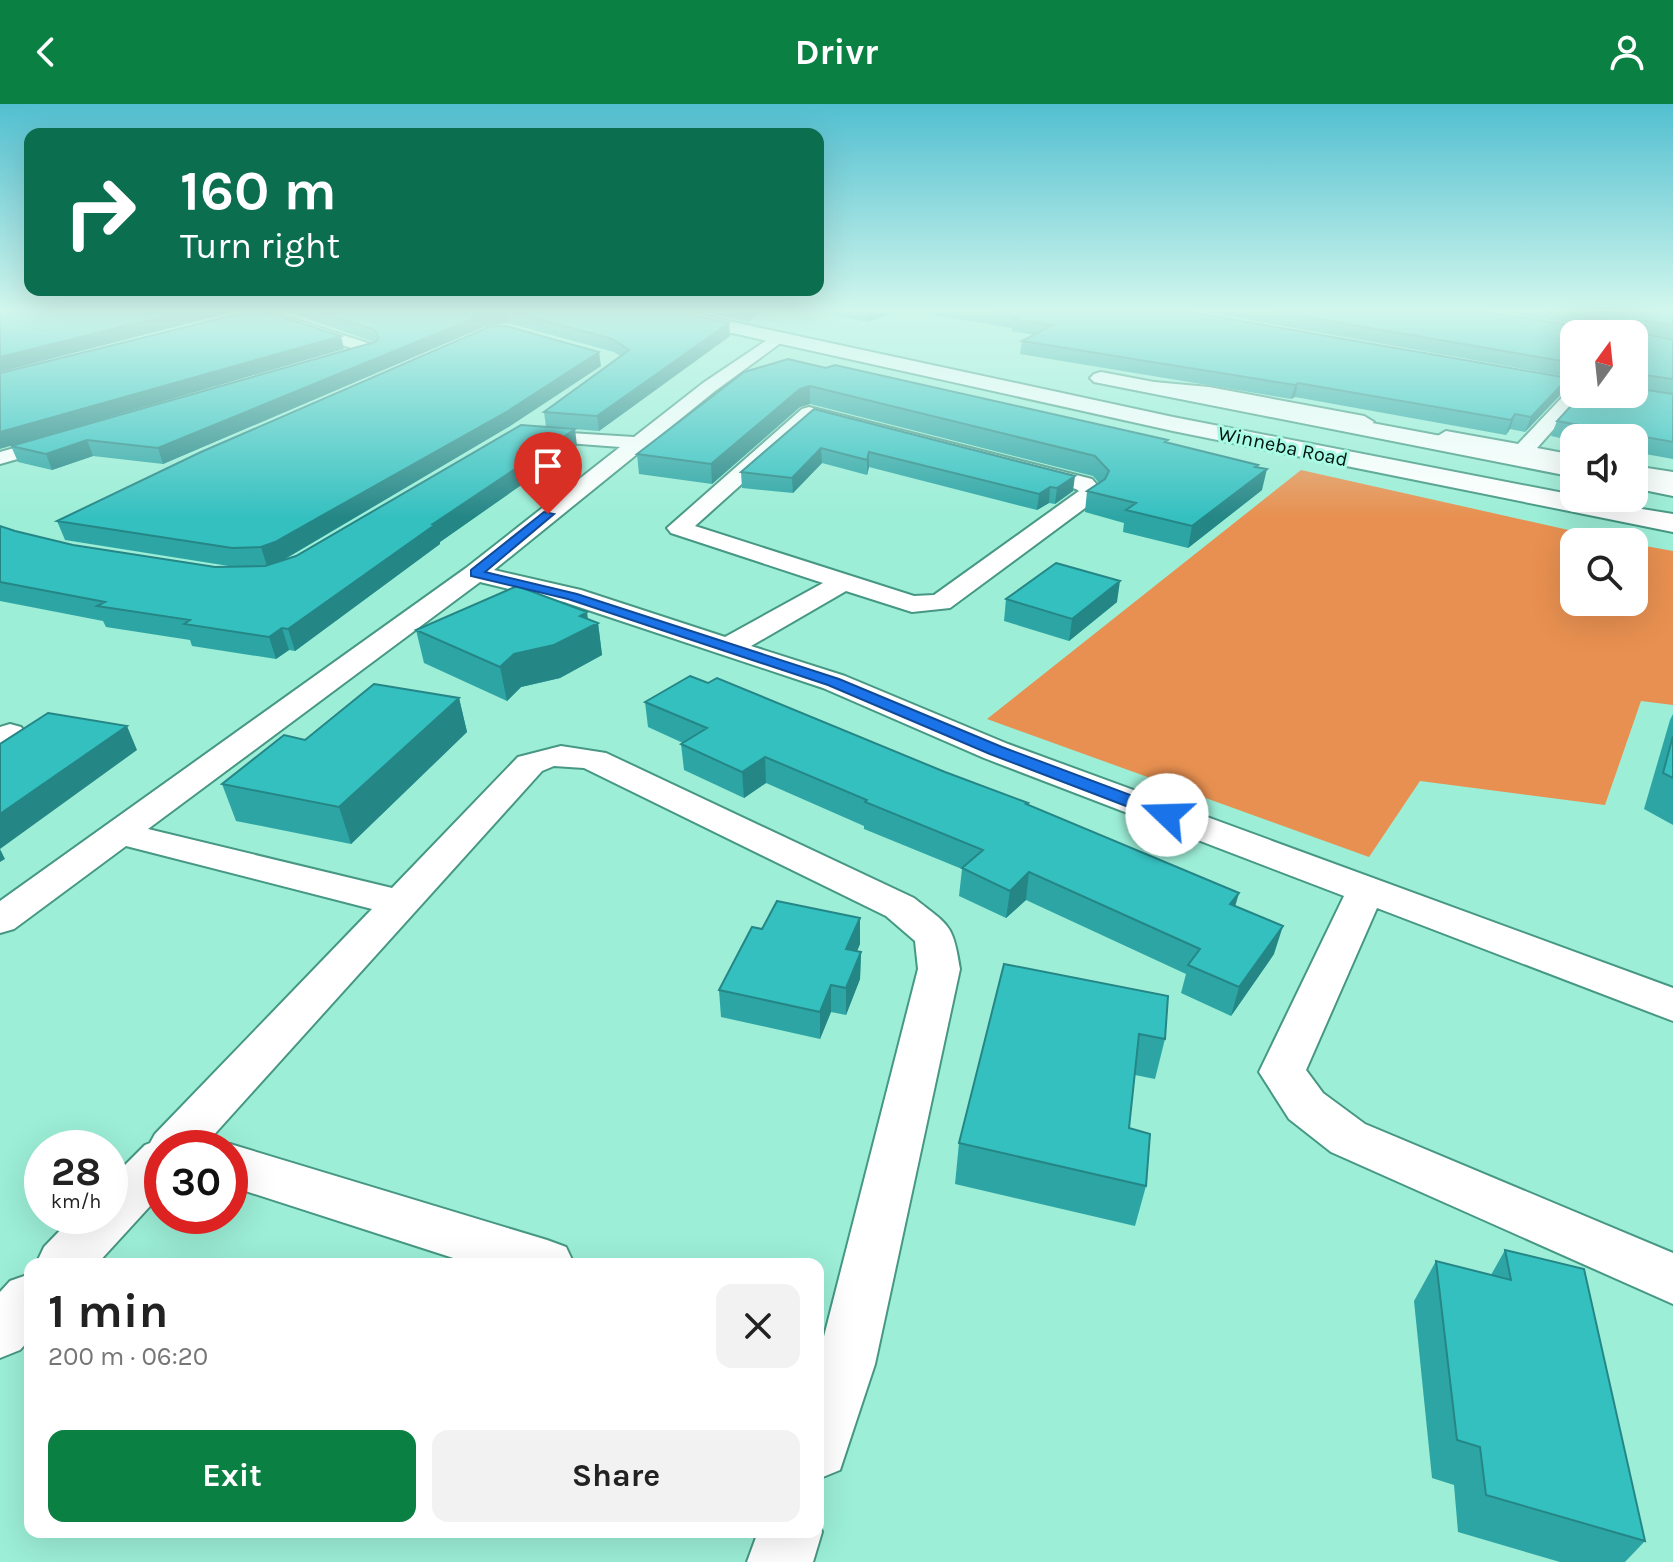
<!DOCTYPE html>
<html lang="en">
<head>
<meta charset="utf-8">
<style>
	:root { --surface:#fff; --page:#f2f2f2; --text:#222; --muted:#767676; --accent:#0b8043 }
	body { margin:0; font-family:Karla,sans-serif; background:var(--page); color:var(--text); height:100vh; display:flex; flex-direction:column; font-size:30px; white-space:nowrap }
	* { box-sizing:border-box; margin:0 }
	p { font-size:26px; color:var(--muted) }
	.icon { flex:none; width:44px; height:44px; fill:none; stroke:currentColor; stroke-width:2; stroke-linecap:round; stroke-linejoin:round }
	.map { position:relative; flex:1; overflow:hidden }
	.sheet { position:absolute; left:24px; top:1154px; width:800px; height:280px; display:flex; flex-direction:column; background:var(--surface); border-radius:16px; box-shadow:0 8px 32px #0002 }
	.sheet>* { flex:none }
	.guide { position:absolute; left:24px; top:24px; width:800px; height:168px; border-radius:16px; box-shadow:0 8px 32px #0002; background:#0b6e4f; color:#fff; overflow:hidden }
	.needle { width:52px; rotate:15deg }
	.fabs { position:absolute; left:1560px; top:216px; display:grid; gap:16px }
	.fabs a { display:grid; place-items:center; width:88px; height:88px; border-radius:16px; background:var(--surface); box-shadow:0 8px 32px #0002; font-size:40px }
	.speed { position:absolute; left:24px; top:1026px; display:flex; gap:16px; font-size:40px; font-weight:700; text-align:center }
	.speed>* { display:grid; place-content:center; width:104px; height:104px; border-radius:50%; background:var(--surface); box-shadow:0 8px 32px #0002; line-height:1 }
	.speed small { font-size:20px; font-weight:400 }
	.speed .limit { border:12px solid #d22; background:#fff; color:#111 }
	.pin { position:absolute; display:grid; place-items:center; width:68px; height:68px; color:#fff; margin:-82px -34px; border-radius:50% 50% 50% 0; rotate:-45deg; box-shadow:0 0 8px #0007 }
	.pin .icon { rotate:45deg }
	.me { position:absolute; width:88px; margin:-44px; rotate:291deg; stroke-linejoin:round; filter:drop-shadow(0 0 6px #0008) }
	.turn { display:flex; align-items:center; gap:28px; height:168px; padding:0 24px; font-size:36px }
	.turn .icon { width:104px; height:104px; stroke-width:2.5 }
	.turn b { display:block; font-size:56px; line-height:68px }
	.round { display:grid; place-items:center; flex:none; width:84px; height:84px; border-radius:16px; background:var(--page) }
	.headline { display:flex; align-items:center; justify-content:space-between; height:136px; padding:0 24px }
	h1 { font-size:48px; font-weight:700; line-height:60px }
	.cta { display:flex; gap:16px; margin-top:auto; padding:16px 24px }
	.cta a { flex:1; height:92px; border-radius:16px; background:var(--accent); color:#fff; font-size:32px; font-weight:700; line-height:92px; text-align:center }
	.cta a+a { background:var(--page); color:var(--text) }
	header { display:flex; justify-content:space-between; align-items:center; height:104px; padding:0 24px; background:var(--accent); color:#fff; font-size:36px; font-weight:700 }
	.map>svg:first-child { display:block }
</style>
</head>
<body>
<header><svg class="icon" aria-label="back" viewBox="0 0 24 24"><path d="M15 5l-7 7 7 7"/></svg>Drivr<svg class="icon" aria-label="person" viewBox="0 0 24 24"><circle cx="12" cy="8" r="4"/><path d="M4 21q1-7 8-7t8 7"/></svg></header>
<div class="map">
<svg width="1673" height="1458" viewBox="0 0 1673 1458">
	<rect width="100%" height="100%" fill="#9ceed7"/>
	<path fill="#e89051" d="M1301,366L1622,438H1574V498H1634V440L1673,447V601L1641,597L1605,701L1420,677L1369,753L987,615Z"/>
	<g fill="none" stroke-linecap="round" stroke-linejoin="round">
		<g stroke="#469783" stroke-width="4">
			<path id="street" d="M247,208H271L377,242L379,245L338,261H326L324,257L326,253L354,245Z
				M776,230L782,232V238L715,287L494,466L581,486L725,533L823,479L671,429L667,424L802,305L809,303L1092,375L1103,388L1100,393L950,504L912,508L846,487L751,542L845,572L1008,640L1673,884V917L1377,804L1306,966L1323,989L1365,1020L1673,1149V1200L1331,1048L1289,1015L1259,968L1344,792L984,654L823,584L564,498L480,478L148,725L392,784L518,653L561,642L606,649L914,794C949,822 953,819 960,865L875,1260L840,1366L818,1375V1256L918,865L915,837L886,812L584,664L554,662L542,667L202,1044H162V1089L97,1160H36L44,1143L74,1112H110V1076L145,1041L150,1039L155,1030L372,805L126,742L14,825L0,829V797L466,464L620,343L528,336L518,330L521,326L634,333L703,279ZM813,316L1076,385L1079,387L934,491L914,492L695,422Z
				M1516,267L1574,277V290H1585L1537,344L1574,351V363L1446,339L1436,333L1446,327L1518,340L1569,286L1510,276L1507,272Z
				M1154,278L1209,283L1364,312L1374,318L1364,324L1209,293L1148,287L1145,283L1148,279Z
				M60,331L70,337L67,341L0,360V348Z
				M1634,362L1673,368V380L1634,374Z
				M10,620L21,623L26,630L11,645L0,648V623Z
				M230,1040L547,1136L566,1143L574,1160H472L230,1082V1044H219Z
				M30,1170V1235L20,1246L0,1254V1188L10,1177Z
				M818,1417L822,1428L813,1458H747L758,1428H818Z"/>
		</g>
		<g stroke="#469783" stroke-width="4">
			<path id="highway" d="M651,208H687L1173,313L1574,391V394L1673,410V428L1173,327L660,213Z
				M1101,268L1574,357V373L1094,278L1090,274L1094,270Z
				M1634,368L1673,376V392L1634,384Z"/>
		</g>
		<use href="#street" fill="#fff" fill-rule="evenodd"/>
		<use href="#highway" fill="#fff" fill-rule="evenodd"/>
	</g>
	<path fill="#2ea5a5" d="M288,208H680L730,232L599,327L546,323L544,308L620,252L614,248L507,219L484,223L163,360L93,352L52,366L18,358L11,342L374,238Z
		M704,208H761L748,218Z
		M818,208H897L867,218Z
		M914,208H1190L1563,288L1525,328L1510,325L1506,331L1295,293L1291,295L1020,250L1022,237L1034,231L1012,227V224Z
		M1204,208H1482L1578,222H1588L1498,208H1673V235L1639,229L1673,236V355L1634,348V334H1574V337L1551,332L1557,317L1634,284V230H1574V274Z
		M601,262L510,322L282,457L577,342L440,438V440L295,547L289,546L276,555L192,542L190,536L106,523L103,517L0,497V422L15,427L73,441L215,463H235L65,436L57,417Z
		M826,264L1168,339L1258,361L1262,386L1188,444L1123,428L1124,419L1085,408L1087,387L1099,379L1093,372L810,300L800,303L712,380L639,370L637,350Z
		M814,305L1073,387L1055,400L1049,399L1037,406L869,363L867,371L822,359L793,389L742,384L741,368Z
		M1006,495L1117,498L1069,537L1004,517Z
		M588,515L598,519L602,551L560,574L521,583L507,597L424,559L416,526Z
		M459,594L467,628L351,740L236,717L222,680Z
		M645,598L945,668L1028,701L1235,802L1274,850L1231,912L1181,889L1186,870L1026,796L1006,814L959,792L962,765L864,725V722L766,679L744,694L684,666L681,640L683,639L648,623Z
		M1673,610V721L1644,705L1670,616Z
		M860,840L857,847L861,848L860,875L846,911L831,908L820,935L721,913L719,886Z
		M1004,860L1165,935L1155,975L1135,971L1129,1024L1146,1082L1135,1122L955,1080L959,1039Z
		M1505,1146L1645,1437L1625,1458H1560L1458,1428L1454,1381L1432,1374L1414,1197L1436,1157L1491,1171Z"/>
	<path fill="#258686" d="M181,208H233L0,268V253Z
		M496,208H506L507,219L484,223L163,360L158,344L482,211Z
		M747,208H761L748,218Z
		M867,208H897L867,218Z
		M729,219L730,232L599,327L597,312Z
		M341,232L344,245L0,345V328Z
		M599,248L601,262L510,322L281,457L267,462L261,443Z
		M1568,274L1563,288L1525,328L1531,313Z
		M1298,279L1295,293L1291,295L1295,281Z
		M810,282V300L800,303L712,380L711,360L800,285Z
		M1515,310L1510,325L1506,331L1511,316Z
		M575,325L577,342L440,438V440L295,547L288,525L433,420Z
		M87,336L93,352L52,366L46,350Z
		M821,344L822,359L793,389L792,374Z
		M869,348V363L867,371V356Z
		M1258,361L1255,374L1267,365L1262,386L1188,444L1192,422Z
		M1075,372L1073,387L1055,400L1057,384Z
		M1050,383L1049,399L1037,406L1039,390Z
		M1120,477L1117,498L1069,537L1072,515Z
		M587,508L589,523L598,519L602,551L560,574L521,583L507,597L500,563L514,550Z
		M282,524L289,546L276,555L269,533Z
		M459,594L467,628L351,740L339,703Z
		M127,622L137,646L0,745V710Z
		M765,653L766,679L744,694L742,668Z
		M0,745L5,755L0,758Z
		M1029,768L1026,796L1006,814L1010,787Z
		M1239,789L1231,817L1230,800Z
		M860,814V840L846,872V845Z
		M1283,822L1274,850L1231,912L1239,883Z
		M861,848L860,875L846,911V884Z
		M831,881V908L820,935V908Z"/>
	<path fill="#35c0c0" stroke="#258686" stroke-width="2" d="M0,208H181L0,253Z
		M247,208H266L341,232L0,328V269Z
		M321,208H496L482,211L158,344L87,336L46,350L11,342L375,238L379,234L375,226Z
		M512,208H680L729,219L597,312L544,308L629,246L612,235Z
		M991,208H1190L1568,274L1531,313L1515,310L1511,316L1298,279L1295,281L1022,237L1053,221L1013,215L1018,213Z
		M1276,208H1482L1578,222L1604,220L1607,217L1596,210L1587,208H1673V221L1639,216L1636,218V228L1673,236V275L1638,270L1637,273H1634V230H1574V259Z
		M491,222H506L599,248L508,307L275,438L261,443L232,444L57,417L201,348Z
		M788,255L826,264L835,261L1168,336L1165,338L1258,361L1255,363L1267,365L1192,422L1126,406L1136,399L1087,387L1105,375L1109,367L1095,352L810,282L800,285L711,360L637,350L744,268Z
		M1634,284L1673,290V338L1557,317L1582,290H1634Z
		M814,305L1075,372L1057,384L1050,383L1039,390L869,348L867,356L821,344L792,374L741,368Z
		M521,321L575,325L433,420H436L288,525L282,524L269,533L184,520L190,516L97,502L105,498L0,478V422L15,427L73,441L215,463L265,462L296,452Z
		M1056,459L1120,477L1072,515L1006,495Z
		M517,482L587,508L580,512L598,519L554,541L514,550L500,563L416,526Z
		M690,572L708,579L717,574L945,668L1028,699L1026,700L1239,789L1230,800L1283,822L1239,883L1188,861L1200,845L1029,768L1010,787L962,764L983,746L865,698L867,696L765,653L742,668L681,640L707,624L645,598Z
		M374,580L459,594L339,703L222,680L284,631L305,636Z
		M48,609L127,622L0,710V640Z
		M1673,632V674L1663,669Z
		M777,797L860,814L846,845L861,848L846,884L831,881L820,908L719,886L752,823L762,825Z
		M1004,860L1168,892L1165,935L1139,930L1129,1024L1150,1030L1146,1082L959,1039Z
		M1505,1146L1584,1165L1645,1437L1486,1391L1480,1343L1457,1336L1436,1157L1511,1176Z"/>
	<linearGradient id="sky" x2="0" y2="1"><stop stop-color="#52bfd0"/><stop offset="0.5" stop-color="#d2f7ed"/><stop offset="1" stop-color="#d2f7ed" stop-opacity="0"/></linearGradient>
	<rect width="1673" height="413" fill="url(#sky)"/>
	<path fill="#1a73e8" stroke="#114b97" stroke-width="2" d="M544,408L554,410L485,468L577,490L839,575L1002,643L1173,707L1176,711L1167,717L1160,715L990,650L828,581L568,495L471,472V466Z"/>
	<g text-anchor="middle" stroke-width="6" stroke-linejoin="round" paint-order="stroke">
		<g font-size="20" fill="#00140e" stroke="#a9fbe4">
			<text transform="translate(1283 342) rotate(12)" y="7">Winneba Road</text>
		</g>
	</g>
</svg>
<div class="fabs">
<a><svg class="needle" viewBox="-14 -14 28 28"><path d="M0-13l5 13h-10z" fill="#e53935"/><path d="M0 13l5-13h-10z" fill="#767676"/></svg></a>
<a><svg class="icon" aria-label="sound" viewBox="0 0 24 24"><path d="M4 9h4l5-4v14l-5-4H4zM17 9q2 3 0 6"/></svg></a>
<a><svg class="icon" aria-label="search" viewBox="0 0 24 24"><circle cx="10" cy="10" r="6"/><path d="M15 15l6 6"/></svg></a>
</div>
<div class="speed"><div>28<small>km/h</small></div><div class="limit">30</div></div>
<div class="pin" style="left:548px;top:410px;background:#d93025"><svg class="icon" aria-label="arrive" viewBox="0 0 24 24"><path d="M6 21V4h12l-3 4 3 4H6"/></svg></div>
<svg class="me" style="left:1167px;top:711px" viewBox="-20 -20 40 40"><circle r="19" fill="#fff"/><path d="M0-13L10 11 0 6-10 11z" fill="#1a73e8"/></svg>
<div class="guide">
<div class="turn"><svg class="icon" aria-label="right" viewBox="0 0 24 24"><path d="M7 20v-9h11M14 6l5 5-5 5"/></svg><div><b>160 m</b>Turn right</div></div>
</div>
<section class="sheet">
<div class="headline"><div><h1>1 min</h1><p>200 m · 06:20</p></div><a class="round"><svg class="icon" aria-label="close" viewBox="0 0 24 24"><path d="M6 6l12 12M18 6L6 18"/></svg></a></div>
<div class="cta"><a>Exit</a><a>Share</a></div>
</section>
</div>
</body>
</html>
